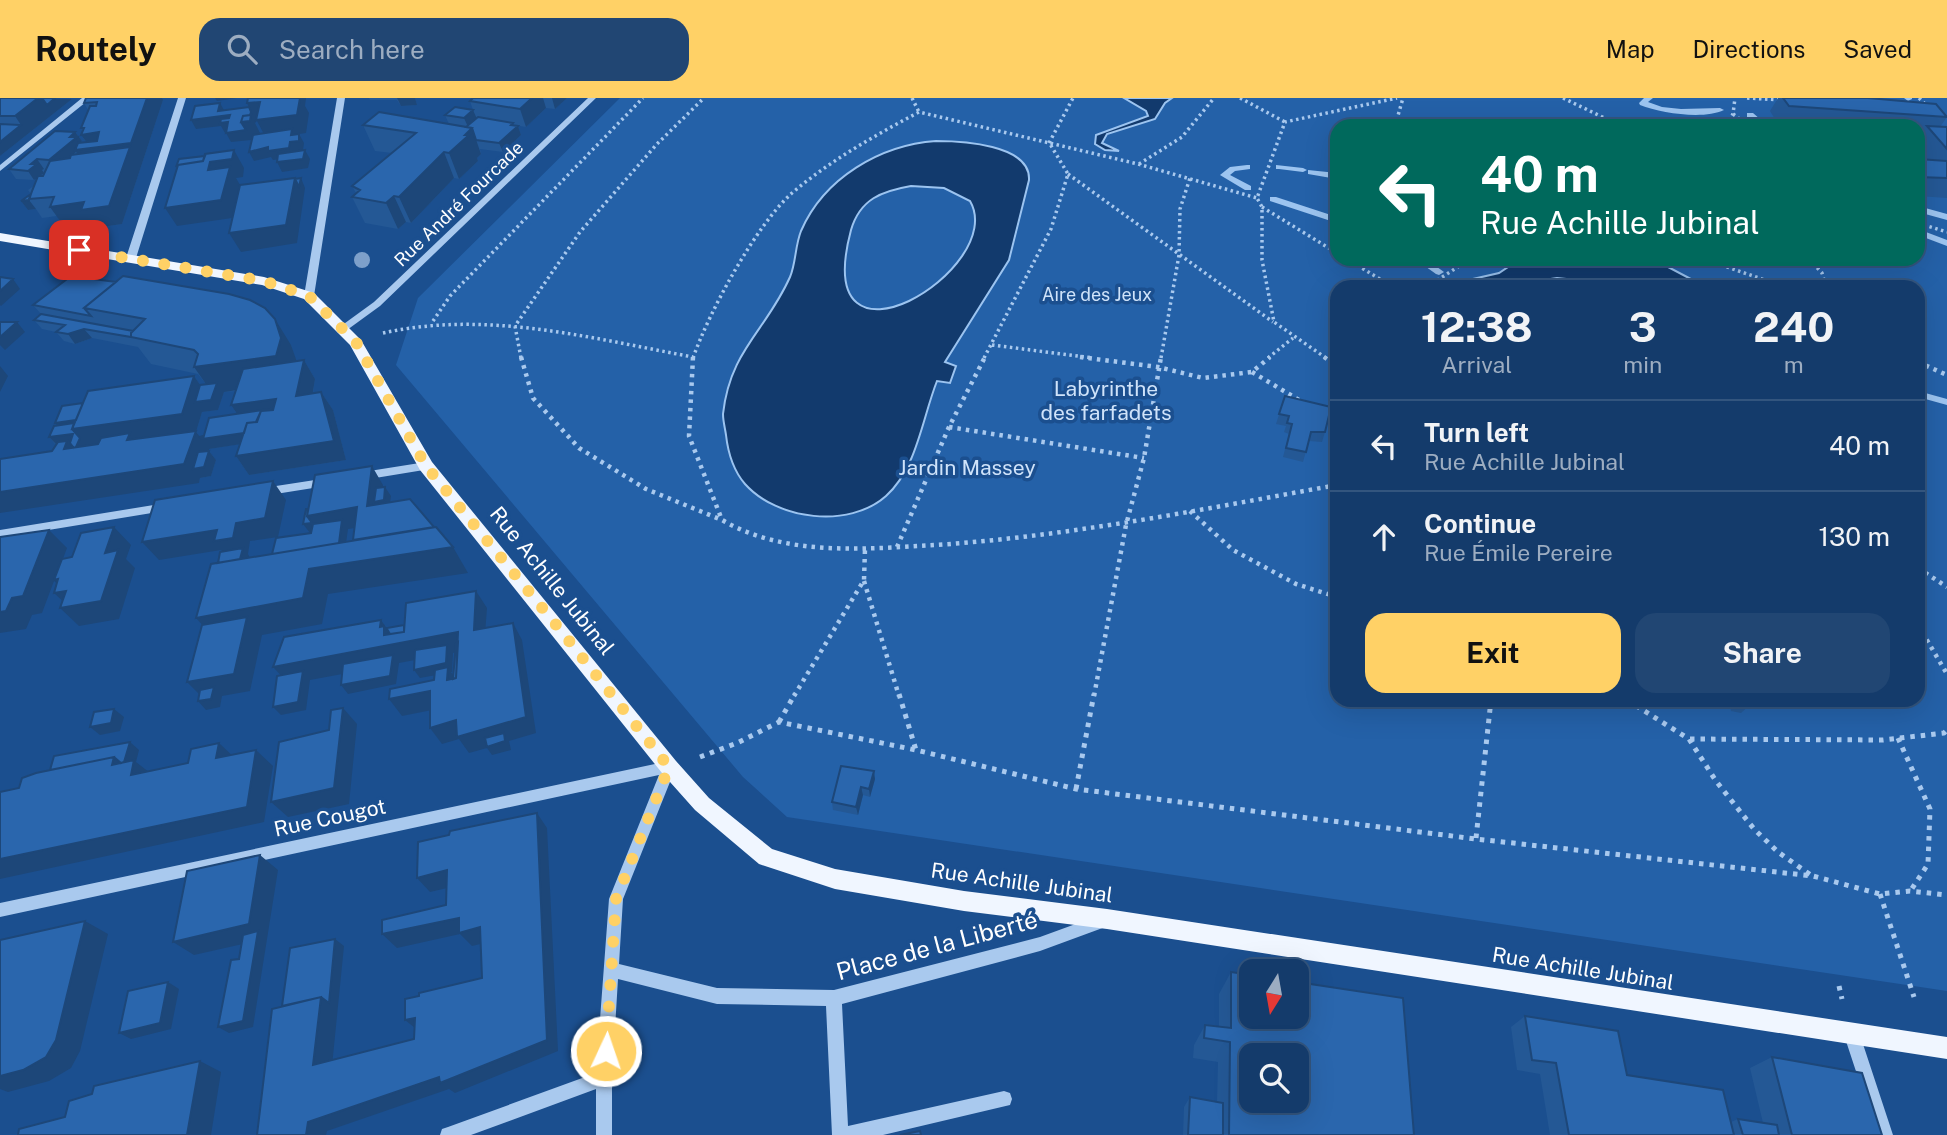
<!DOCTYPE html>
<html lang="en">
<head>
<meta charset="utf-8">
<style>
	:root { --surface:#143b6b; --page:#214673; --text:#f1f3f6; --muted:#9dadc1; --line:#33557e; --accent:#ffd166 }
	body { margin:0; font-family:"Public Sans",sans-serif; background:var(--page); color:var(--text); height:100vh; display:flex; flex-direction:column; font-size:26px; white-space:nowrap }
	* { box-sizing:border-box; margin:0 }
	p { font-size:23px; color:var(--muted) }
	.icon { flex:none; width:38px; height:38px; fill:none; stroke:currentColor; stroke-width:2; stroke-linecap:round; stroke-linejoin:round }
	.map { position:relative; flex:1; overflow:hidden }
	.sheet { position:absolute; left:1330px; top:182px; width:595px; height:427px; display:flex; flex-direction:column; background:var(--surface); border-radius:21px; box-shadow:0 7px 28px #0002,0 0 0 2px var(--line) }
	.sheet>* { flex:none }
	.banner { position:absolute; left:1330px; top:21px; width:595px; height:147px; border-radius:21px; box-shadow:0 7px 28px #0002,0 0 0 2px var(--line); background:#00695c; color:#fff; overflow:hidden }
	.needle { width:46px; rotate:191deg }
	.controls { position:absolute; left:1239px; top:861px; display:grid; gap:14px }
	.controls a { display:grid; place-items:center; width:70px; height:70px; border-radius:14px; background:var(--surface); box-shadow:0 7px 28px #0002,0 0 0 2px var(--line); font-size:35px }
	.pin { position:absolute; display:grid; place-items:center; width:60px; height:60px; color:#fff; margin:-30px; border-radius:14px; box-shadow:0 4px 10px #0006 }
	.me { position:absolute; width:77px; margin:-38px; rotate:3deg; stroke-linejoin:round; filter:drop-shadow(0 0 5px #0008) }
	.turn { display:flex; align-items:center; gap:24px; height:147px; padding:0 35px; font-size:32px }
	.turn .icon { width:91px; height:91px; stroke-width:2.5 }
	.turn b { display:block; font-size:49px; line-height:60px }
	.eta { display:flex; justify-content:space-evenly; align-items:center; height:119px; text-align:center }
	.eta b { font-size:42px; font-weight:700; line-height:49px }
	.button { display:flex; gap:14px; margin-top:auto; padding:14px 35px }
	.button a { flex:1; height:80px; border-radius:21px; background:var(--accent); color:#111; font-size:28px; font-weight:700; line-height:80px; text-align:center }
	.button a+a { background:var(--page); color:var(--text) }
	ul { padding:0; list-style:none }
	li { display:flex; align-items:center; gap:21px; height:91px; padding:0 35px; border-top:2px solid var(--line) }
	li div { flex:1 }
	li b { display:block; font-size:26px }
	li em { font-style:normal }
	header { display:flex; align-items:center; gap:42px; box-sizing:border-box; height:98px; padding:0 35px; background:var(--accent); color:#111 }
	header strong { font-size:33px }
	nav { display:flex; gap:38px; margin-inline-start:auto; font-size:24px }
	.search { width:490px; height:63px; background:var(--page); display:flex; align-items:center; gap:18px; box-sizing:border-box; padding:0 24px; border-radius:21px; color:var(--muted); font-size:26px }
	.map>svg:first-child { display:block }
</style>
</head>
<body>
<header>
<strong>Routely</strong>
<div class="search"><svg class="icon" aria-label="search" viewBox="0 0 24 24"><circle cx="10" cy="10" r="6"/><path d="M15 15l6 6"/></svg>Search here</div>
<nav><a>Map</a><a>Directions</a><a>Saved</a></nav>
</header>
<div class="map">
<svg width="1947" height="1037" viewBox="0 0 1947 1037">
	<rect width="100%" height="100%" fill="#1b4f8f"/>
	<path fill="#2461a8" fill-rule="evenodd" d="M620,0H1947V893L787,719L743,679L396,267L418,200ZM1337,28H1918V161H1337ZM1337,189H1918V602H1337Z"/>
	<path fill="#123a6d" stroke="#9cc4f0" stroke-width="2" fill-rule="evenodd" d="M1124,0H1172L1165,5L1155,21L1107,36L1102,45L1119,53L1105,52L1095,46L1096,37L1148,18L1146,13Z
		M936,43C960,43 1031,46 1029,82L1009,162L945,264L956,268L950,285L937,283C922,321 917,370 886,398C849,431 777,422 745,386C733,372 728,355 726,337C725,330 723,323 723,316C730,252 766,233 790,179C796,165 795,148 801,133C824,80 880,47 936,43ZM911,88L944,90L970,103C1009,170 808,293 851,132C860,101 882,93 911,88Z
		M1520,161H1653L1706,189H1643L1557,180L1497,189H1471L1468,185L1473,181L1499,175Z"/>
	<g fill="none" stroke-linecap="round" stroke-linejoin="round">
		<path fill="#9cc4f0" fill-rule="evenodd" d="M1644,0H1653L1648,4L1662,9L1681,11L1720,10L1724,12C1703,22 1661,15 1640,7L1639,5Z
			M1904,0H1912V1L1908,3Z
			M1747,15H1753L1768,28H1759L1747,19Z
			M1247,67H1250V71L1235,73L1230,77L1251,88V92H1245L1220,77L1230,69Z
			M1276,67L1303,70L1307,72L1303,74L1279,71H1276Z
			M1308,72L1337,75V81L1308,76Z
			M1270,99H1276L1337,119V125L1270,103Z
			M1918,108L1947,116V122L1918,114Z
			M1918,131L1947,142V148L1918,137Z
			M1415,161H1426L1444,174L1439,177L1436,176Z
			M1458,180L1471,183L1473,185L1468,188L1455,185L1453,183Z
			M1918,293L1947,301V307L1918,299Z"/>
		<path stroke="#a9c9ee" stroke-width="3.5" stroke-dasharray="2.5 3.5" stroke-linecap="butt" d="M912,0L919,14
			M1240,0L1285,24
			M1563,0L1621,28
			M1747,0L1782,2
			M1919,0L1928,9
			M1733,16L1749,28
			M1395,28L1403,0
			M1726,28L1733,16L1735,0
			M1049,45L1073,0
			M1139,66L1182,39L1214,0
			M1068,76L1273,224
			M1262,109L1337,155
			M1918,125L1947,134
			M1347,161L1393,189
			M1704,161L1785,189
			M1809,161L1822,175L1826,189
			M1427,189L1470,161
			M433,223L450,198L643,0
			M383,235C487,212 590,240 693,259
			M992,247L1093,260
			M521,260L515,228L580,134L657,46L704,0
			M693,260C709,214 756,127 792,95C831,62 874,38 919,14L1138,66L1257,100
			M984,260L1051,131L1068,76L1050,46
			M1161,260L1179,157L1180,111L1190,80
			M1268,260L1293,240
			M1326,260L1274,224L1262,162V109L1257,100L1285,24L1397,0"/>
		<path stroke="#a9c9ee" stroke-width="4.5" stroke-dasharray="3.5 5" stroke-linecap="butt" d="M521,259L533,300L579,350L646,391L722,422
			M693,259L689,338L722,422C786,459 864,451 936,447C1071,438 1204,411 1337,387
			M1080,259L1158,269L1203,280L1252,274L1270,259
			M1324,259L1337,268
			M1918,264L1947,277
			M1252,274L1299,302
			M1326,313L1334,325L1337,347
			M949,329L1144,360
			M1190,413L1233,452L1296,486L1337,499
			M897,449L949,329L985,259
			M1918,470L1947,489
			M864,483L899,598
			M1918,527L1947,576
			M794,598L864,482L865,451
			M1094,598L1126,427L1144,360L1161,259"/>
		<path stroke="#a9c9ee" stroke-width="5" stroke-dasharray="4.5 6" stroke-linecap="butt" d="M899,596L916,652
			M1627,602L1689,641L1716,683L1754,731L1778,754L1812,778
			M779,624L795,596
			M1898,640L1930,711L1928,766L1911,792
			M1690,641L1883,642L1944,635L1947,632
			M700,659L737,645L779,624L916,652L1076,691L1476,741L1813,778L1880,796L1910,793L1947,797
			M1076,691L1094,596
			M1476,740L1491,602
			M1880,796L1914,899
			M1839,888L1842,901"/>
		<path fill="#a9c9ee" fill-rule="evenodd" d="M82,0H91L0,73V67Z
			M178,0H186L136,160L134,162H128L126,160Z
			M337,0H345L314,198L309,201L304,198Z
			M588,0H596L380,208L347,232H341V228L374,204Z
			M426,364L431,368L430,371L363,382L357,378L363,374Z
			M328,380L334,384L332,387L263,398L257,394L263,390Z
			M166,405L170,406L172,409L170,412L0,440V432Z
			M669,663L674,665L676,669L623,801L619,866L717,890L834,892L1040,839L1103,816L1108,818L1110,823L1108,828L1040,853L842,906L848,1028L1004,993L1010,995L1012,1001L1010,1007L883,1037H832L826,908L717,906L618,881L612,980V1037H596V991L471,1037H440L442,1031L448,1029L596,975L609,801L659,677L0,819V805Z
			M1852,929L1858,931L1860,937L1893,1037H1877L1844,937L1846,931Z"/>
		<path fill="#f0f6ff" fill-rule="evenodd" d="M0,135L264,179L314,195L361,242L432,364L676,663L709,700L772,751L835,771L964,793L1107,811L1947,939V961L1107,831L964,813L835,791L759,766L695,712L662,675L420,372L350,247L304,201L262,187L0,143Z"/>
	</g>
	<circle fill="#7ea0ca" cx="362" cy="162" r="8"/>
	<path fill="#245895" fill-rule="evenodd" d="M0,0L72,1L0,58Z
		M369,0H415L417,7L401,8L397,2H370Z
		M473,0H567L555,11L546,10L526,29L514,27L518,28L521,37L503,54L480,51L481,56L477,60L478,63L459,81L454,80L411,125L406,124L398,131L365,125L352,99L356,95L352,88L392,55L375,53L363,27L466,29L449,26L445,17L473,12L470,3Z
		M1778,0H1868L1947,19L1940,29H1947V100L1918,98V61H1927L1918,50V40L1921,36L1918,35V28H1787L1788,27L1778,26L1770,13Z
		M163,2L122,126L94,130L89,123L63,127L57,118L42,120L36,111L28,112L21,103L31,96L28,92L35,87L37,80L34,82L16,81L9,71L75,34L82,43L80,45L86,44L81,37L83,33L81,30L88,12L84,5Z
		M71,178L291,247L296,263L304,262L315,281L313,295L321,294L333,312L346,362L249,377L236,358L240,346L209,351V353L216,362L211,378L200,380L199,385L52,353L56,347L49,339L57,327L83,305L194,278L200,287L206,286L198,276L151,266L138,249L92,240L75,246L64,243L56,234L42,231L34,222L41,216L33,207ZM236,293L231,307L237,316L203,339H200L196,334L202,314L218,312L224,294Z
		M1285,298L1325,334L1322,344L1309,343L1303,364L1283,359L1289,336L1284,334L1286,328L1276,326Z
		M1695,602H1888L1881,608L1834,607L1833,604H1753L1741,615L1731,613L1730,608L1697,607Z
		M875,681L870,699L863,697L858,717L833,712L832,704Z
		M1231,874L1414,1037H1183L1184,1009L1190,999L1217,1004L1218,964L1193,960L1194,947L1205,927L1219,929V896Z
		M1525,918L1627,977L1731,1024L1738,1021L1763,1025L1750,970L1772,959L1882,1037H1550L1540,976L1517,972L1511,929Z"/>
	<path fill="#1d4779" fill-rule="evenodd" d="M38,0L72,1L0,58V44L21,27L15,18Z
		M147,0H162L163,2L122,126L94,130L89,123L63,127L50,109L88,70L76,54L56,72L49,62L70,39L75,34L82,43L80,45L91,50L81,37Z
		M215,0H237L217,3Z
		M300,0H306L305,8L309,15L306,35L299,36L304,45L303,52L294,59L273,62L271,59L254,63L249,54L266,40L257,23L255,25L260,35V41L231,44L226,35L241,24L251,14L247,5Z
		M397,0H415L417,7L401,8Z
		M532,0H543L546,10L526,29L520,11Z
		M552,0H567L555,11Z
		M220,5L225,14L230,17L225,35L221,28L196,31L191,22L218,13Z
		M473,12L477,21L468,29L464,20Z
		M513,25L515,31L518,28L521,37L503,54L499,45Z
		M472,30L481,56L477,60L478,63L459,81L449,55L465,37Z
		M234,52L244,70L243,79L236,80L240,87L232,120L177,128L165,110L182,79Z
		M305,52L310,61L308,70L282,74L277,64Z
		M444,54L454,80L411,125L399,99Z
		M37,61L44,71L42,72L44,75L34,82L28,73L31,66Z
		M295,80L299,89L301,80L305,90L297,145L241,154L229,135Z
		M394,98L406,124L398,131L386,105Z
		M29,102L36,111L28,112L21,103Z
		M13,181L20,191L1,208L0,207V193Z
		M275,221L291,247L298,267L293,284L224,294L218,312L202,314L196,334L202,341L244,326L231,307L276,301L289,319L260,343L209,351V353L216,362L211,378L200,380L199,385L0,415V394L80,370L49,339L74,333L64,334L55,325L194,278L207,297L213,296L194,269Z
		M17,224L25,234L5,252L0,247V239Z
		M84,231L92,240L75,246L68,236Z
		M304,262L315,281L311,305L321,294L333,312L346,362L249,377L236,358L296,298Z
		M0,268L8,278L0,294Z
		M372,368L383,387L382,402L385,389L391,398L389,411L367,408Z
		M273,383L286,402L278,439L250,443L248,456L250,460L229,461L221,452L159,462L142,444L236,425Z
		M357,409L369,428L348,431L345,452L453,449L468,475L328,496L322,526L262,537L250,593L222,598L220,609L206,612L198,603L204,601L187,584L219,545L196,520L310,435L303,426L307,418Z
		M114,429L131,447L126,461L135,470L119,521L79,528L60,510L69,509L54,495L65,493L54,483L42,515L32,517L26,531L0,535V514L12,500L49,432L67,450L55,482L105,455Z
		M476,493L487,510L484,549L474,532Z
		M381,522L396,544L409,542L411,526L417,535L416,542L458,534L469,552L467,597L458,599L447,582V575L420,580L414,572L446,565L447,556L399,565L396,586L348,596L341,587L390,578L391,567L310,582L306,612L281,617L273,609L298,604L301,584L289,586L273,569L391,547L384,537V534L380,529ZM463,553L461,588L459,589V586L451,574H452L453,555Z
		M513,525L522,542L536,635L509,643L511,652L492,657L487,650L469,655L459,641L442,646L430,630Z
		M430,593L442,610L402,618L389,601Z
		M343,610L357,626L349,706L288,719L271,704L334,690Z
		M114,611L124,619L120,633L100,637L90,629Z
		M130,644L139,652L136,664L154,678L47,683L112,667L114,659Z
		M219,645L236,661L216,660Z
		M256,652L273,668L264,724L0,781V761Z
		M874,673L875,681L870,699L869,691Z
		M861,689L863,697L858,717L856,709Z
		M537,715L547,730L558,953L455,995L449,991L327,1033L326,1037H306L308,1024L547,942Z
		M260,757L278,772L253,929L229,935L218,929L256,843L194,857L173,844Z
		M447,772L460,787L430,794L417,780Z
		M459,820L480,829L493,843L472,848L460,836L397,850L382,836Z
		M85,823L108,836L80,953L71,970L49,983L8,994L0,991V978Z
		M335,841L344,848L331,978L313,967L321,899Z
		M168,884L179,891L171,931L131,941L119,935Z
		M415,920L420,934L405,922Z
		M200,963L221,974L211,1037H187Z"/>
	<path fill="#2a66ad" stroke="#1d4779" stroke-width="2" fill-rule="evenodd" d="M0,0H38L15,18H0Z
		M42,0H55L47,7Z
		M86,0H147L131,45L75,52L78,45L97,43L99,34L81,37L84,30H81L90,8H96L97,4L84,5Z
		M248,0H300L297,17L256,22L260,4L247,5Z
		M473,0H532L520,11L470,3Z
		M1783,0H1868L1936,6L1947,19L1789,8Z
		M220,5L218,13L249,9L251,14L250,17L243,18L241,24L246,32L226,35L228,24L220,25L221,21L229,20L230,17L191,22L195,8Z
		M455,9L473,12L464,20L445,17Z
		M379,14L472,30L465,37H469L449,55L444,54L399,99L394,98L386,105L352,99L360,92L352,88L416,35L363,27Z
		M251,17L250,23L241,24L243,18Z
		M478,19L513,25L511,27L518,28L499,45L476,42L472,30L466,29Z
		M1790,23L1808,24L1811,28H1793Z
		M0,26L21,27L0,44Z
		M1927,28L1947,29V51Z
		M292,31L291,37L299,36V43L290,44L289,50L268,53V49L249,54L253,37Z
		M55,33L75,34L70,39H77L49,62L37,61L31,66H37L28,73L9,71Z
		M130,49L109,108L81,112L84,104L50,109L54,99L29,101L38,78H43L50,63L70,60L71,57Z
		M234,52L232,61L210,64L208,72L230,69L221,102L165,110L178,67L203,63L205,56Z
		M305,52L303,61L277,64L278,56Z
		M205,58L203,63L178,67L176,69L179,61Z
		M1918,61L1947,63V80L1918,79Z
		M295,80L286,127L229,135L240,87Z
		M301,80L299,89L295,81Z
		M31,96L29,102L21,103Z
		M71,178L116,184L84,210L91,218L33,207Z
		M123,178L229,196L250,202L265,210L275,221L281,240L276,258L194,269L198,256L194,252L131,239V235L145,221L84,210Z
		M0,179L13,181L0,193Z
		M41,216L133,233L131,235V239L84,231L68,236L56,234L65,227L34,222Z
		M0,224H17L0,239Z
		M304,262L296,298L321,294L334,343L236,358L247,325L257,324L261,313L273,312L276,301L231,307L243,271Z
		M194,278L182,316L72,331L88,293Z
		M217,285L211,302L195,304L200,287Z
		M1285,298L1331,309L1325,334H1311L1306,354L1286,350L1292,326L1287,325L1289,318L1279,316Z
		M83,305L76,322L55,325L62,308Z
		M270,311V312L261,313L256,324L247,325L244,335L202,341L200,339L203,338V341L209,320Z
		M74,325L72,331L80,340L76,349L74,350L70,345L73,336L49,339L54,328Z
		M196,333L184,366L0,394V361L52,353L58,344L67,343L64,351L98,346L101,340L130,335L127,342Z
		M209,353L204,369L193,371L198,354Z
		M372,368L367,408L410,401L434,429L353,442L357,409L307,418L315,377Z
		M273,383L265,420L236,425L233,440L214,443L217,432L142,444L155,402Z
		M385,389L384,402L374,404L376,390Z
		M306,411H308L307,418L312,425L303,426Z
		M342,422L339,445L272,456L276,440L311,435L313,426Z
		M114,429L105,455L118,452L101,503L60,510L66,493L54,495L58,481L54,482L62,461L72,459L81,435Z
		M436,429L453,449L309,471L303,500L196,520L211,466Z
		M49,432L23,498L12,500L6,513L0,514V439Z
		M243,450L240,461L218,465L220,454Z
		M476,493L474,532L513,525L526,619L457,639L456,622L430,630V593L389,601L390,591L434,582L435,572L448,569L447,582L456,580L458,534L273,569L284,539L381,522L380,529L384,528V537L404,534L406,505Z
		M247,519L234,576L187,584L202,527Z
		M404,527V534L390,536L387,531V530Z
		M458,544L456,580L453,581L456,545Z
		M447,547L446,565L414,572L415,552Z
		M393,557L390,578L341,587L343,566Z
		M303,573L298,604L273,609L277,578Z
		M214,589L211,601L198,603L200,592Z
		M343,610L334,690L271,704L279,644L329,632L331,612Z
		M114,611L111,625L90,629L94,614Z
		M504,635L505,643L487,649L485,640Z
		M130,644L124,664L121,665L114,659L50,672L54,658Z
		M219,645L216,660L256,652L247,709L0,761V694L19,690L22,680L36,675L114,659L112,667L134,662L131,677L188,665L191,651Z
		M841,668L874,673L869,691L861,689L856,709L832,704Z
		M537,715L547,942L440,985L439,979L308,1024L306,1037H257L272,911L321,899L313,967L414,941L415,920L405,922V901L419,898V895L482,880L480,829L459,835V820L382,836V822L446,807L447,772L417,780L418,744L449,737L450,733Z
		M260,757L249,826L173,844L187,773Z
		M85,823L56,942L46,959L23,972L0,978V842Z
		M258,833L243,923L218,929L231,862L239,861L243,837Z
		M335,841L329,905L321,899L282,908L290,850Z
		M1231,874L1251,877V919H1297V884L1403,900L1414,1037H1229L1230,944L1204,940L1205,927L1231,930ZM1251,957H1297V1003H1251Z
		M168,884L160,925L119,935L128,893Z
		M1525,918L1618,933L1627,977L1723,992L1734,1037H1569L1556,965L1532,962Z
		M1772,959L1862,975L1882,1037H1792Z
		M200,963L187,1037H18L19,1031L65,1019L69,1003L92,996L94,988Z
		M1190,999L1223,1005V1037H1188Z
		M1738,1021L1777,1027L1779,1037H1743Z
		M920,1033L921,1037H900Z"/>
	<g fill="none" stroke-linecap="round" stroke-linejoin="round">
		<path stroke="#ffd166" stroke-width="12" stroke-dasharray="0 21.6" d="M79,152L264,183L309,198L356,244L426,368L562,534L669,669L616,801L606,953"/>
	</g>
	<g text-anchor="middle" stroke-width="7" stroke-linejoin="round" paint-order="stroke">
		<g font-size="18" fill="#fff" stroke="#1b4f8f">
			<text transform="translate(459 106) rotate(-44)" y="6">Rue André Fourcade</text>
		</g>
		<g font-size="18" fill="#cfe3fa" stroke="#1b4f8f">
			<text x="1097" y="203">Aire des Jeux</text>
		</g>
		<g font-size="21" fill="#cfe3fa" stroke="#1b4f8f">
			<text x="1106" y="298">Labyrinthe<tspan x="1106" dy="24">des farfadets</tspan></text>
			<text x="967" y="377">Jardin Massey</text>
		</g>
		<g font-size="21" fill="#fff" stroke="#1b4f8f">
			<text transform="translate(552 483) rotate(51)" y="7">Rue Achille Jubinal</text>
			<text transform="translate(330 720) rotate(-12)" y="7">Rue Cougot</text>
			<text transform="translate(1022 785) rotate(8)" y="7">Rue Achille Jubinal</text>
			<text transform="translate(1583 871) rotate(9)" y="7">Rue Achille Jubinal</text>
		</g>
		<g font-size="24" fill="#fff" stroke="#1b4f8f">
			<text transform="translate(937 848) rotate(-15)" y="8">Place de la Liberté</text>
		</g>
	</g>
</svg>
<div class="controls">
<a><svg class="needle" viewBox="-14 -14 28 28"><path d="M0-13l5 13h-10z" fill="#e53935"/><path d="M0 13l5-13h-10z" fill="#9dadc1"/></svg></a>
<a><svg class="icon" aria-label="search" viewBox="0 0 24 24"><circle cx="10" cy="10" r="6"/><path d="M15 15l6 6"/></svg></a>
</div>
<div class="pin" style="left:79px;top:152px;background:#d93025"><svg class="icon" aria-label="arrive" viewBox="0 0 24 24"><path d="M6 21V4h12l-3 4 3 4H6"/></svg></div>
<svg class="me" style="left:606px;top:953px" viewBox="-20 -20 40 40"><circle r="17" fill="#ffd166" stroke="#fff" stroke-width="3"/><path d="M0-11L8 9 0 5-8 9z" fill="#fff"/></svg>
<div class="banner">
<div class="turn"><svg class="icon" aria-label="left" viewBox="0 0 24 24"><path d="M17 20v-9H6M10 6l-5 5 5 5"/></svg><div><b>40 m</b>Rue Achille Jubinal</div></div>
</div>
<section class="sheet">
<div class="eta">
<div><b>12:38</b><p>Arrival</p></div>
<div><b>3</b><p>min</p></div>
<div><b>240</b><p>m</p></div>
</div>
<ul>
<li><svg class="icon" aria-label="left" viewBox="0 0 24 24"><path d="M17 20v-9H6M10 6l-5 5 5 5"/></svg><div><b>Turn left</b><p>Rue Achille Jubinal</p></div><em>40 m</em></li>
<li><svg class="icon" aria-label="ahead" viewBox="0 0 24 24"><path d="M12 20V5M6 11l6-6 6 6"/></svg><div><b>Continue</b><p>Rue Émile Pereire</p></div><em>130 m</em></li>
</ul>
<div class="button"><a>Exit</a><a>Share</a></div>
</section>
</div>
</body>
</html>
